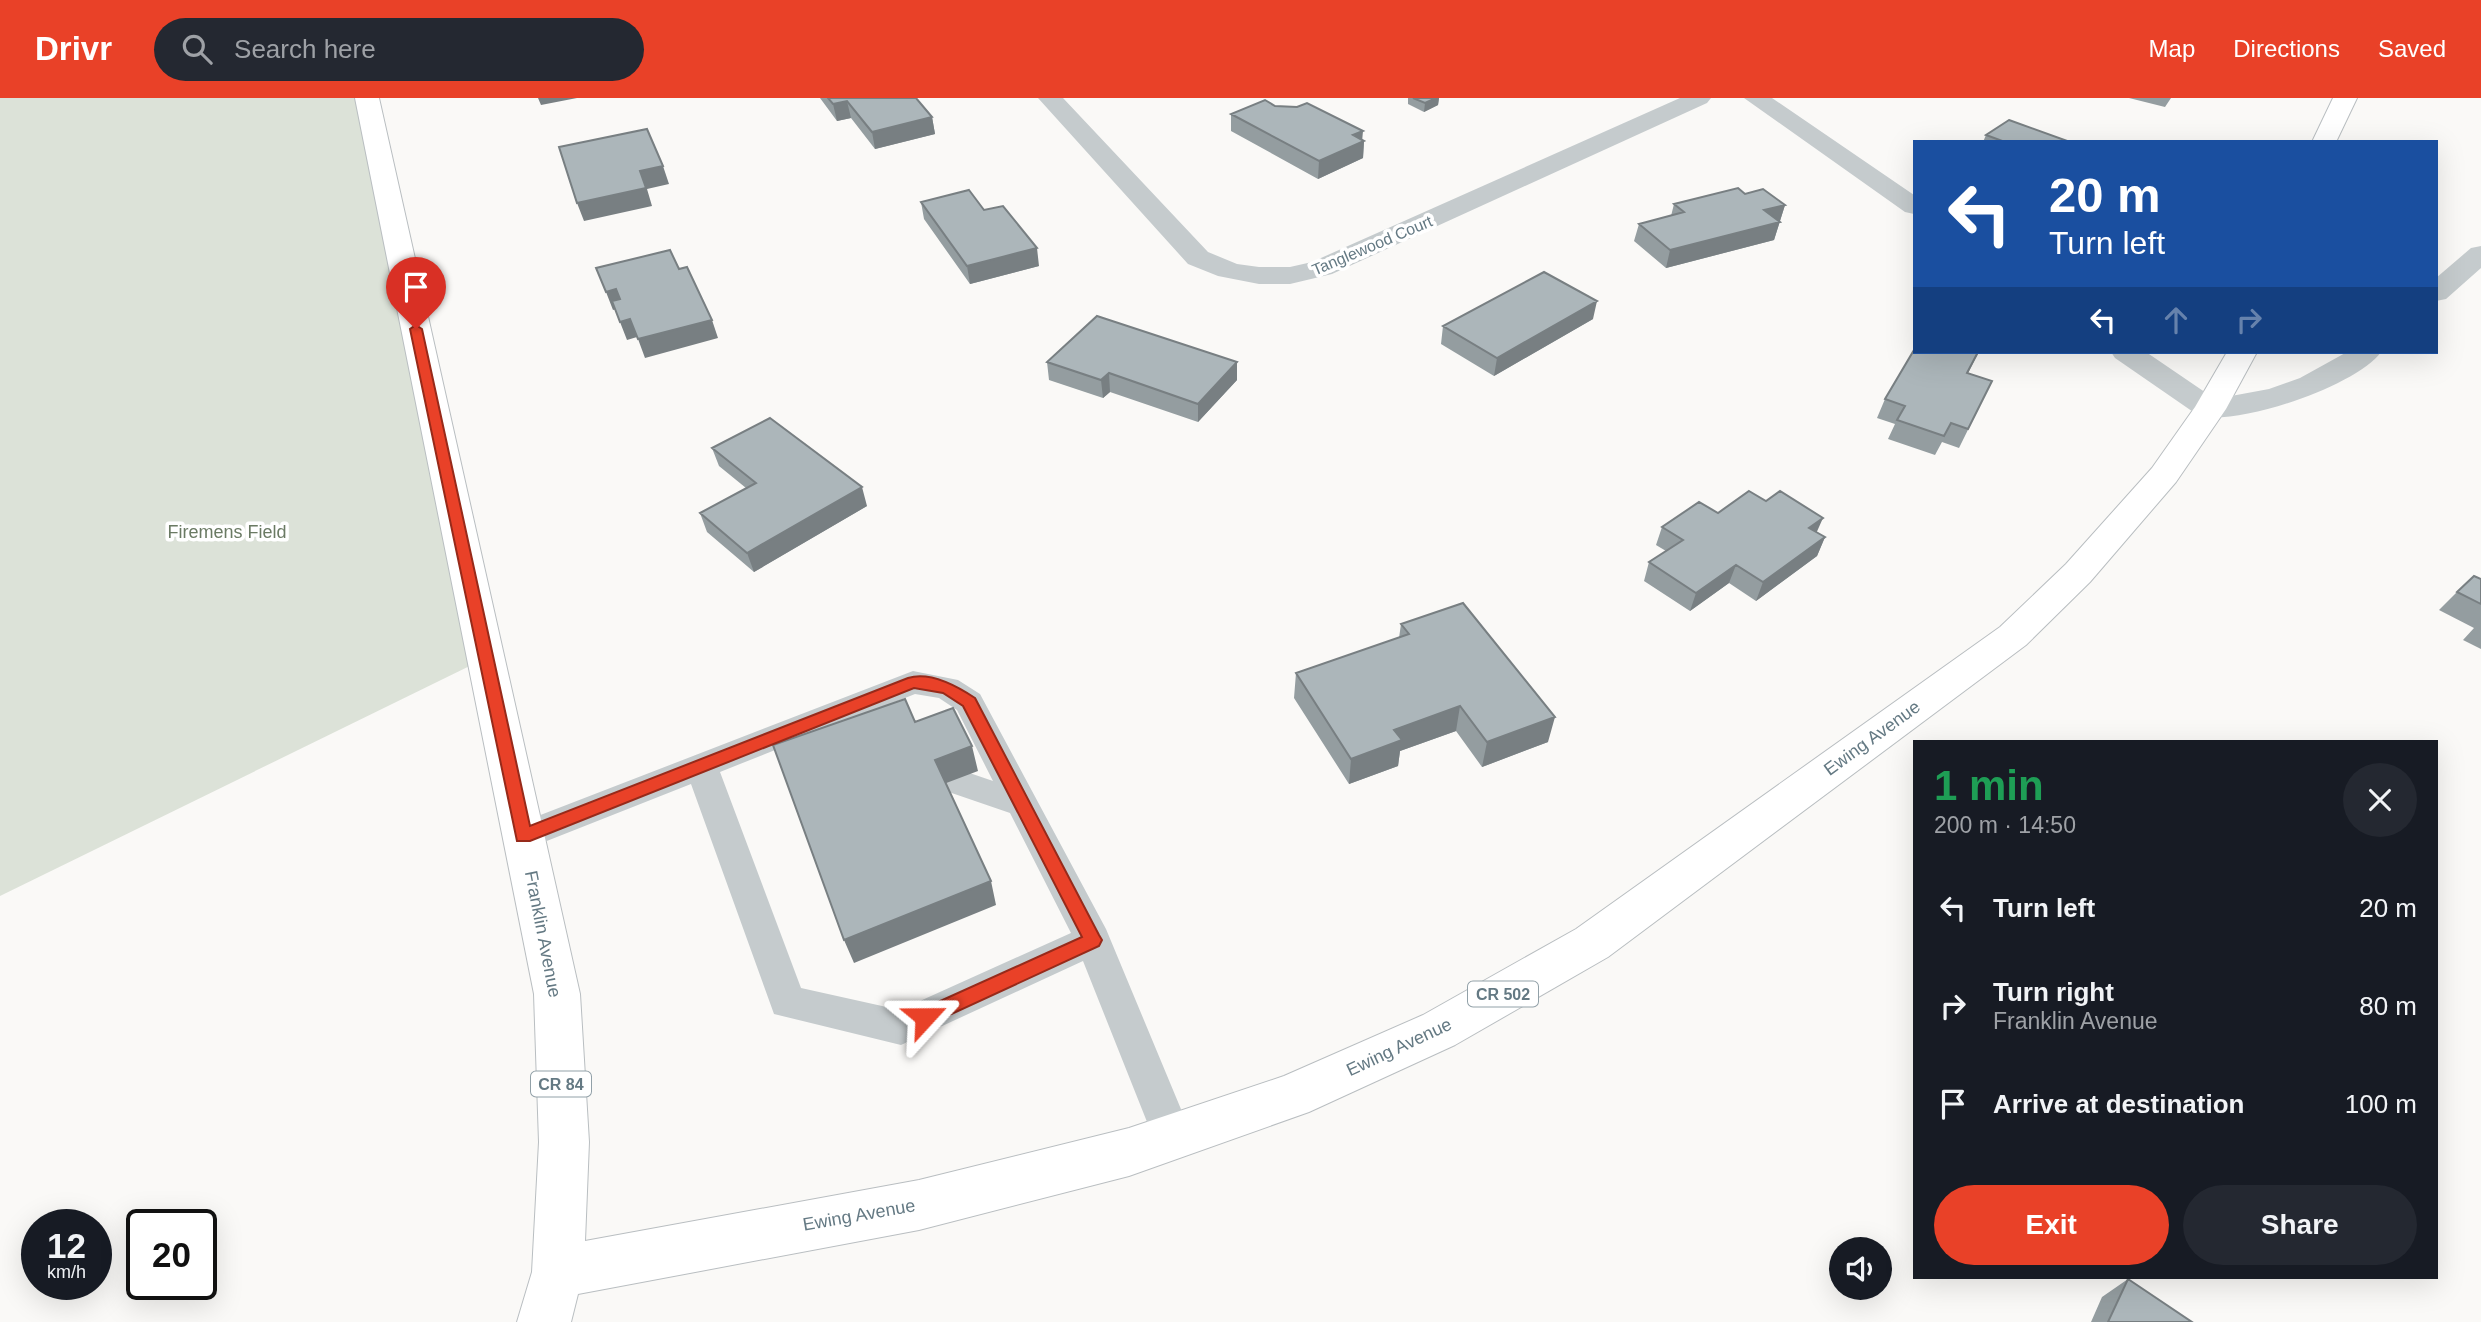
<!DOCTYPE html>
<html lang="en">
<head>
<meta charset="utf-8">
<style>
	:root { --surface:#171b24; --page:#242831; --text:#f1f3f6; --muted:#9ea1a6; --accent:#e94128 }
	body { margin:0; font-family:Helvetica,sans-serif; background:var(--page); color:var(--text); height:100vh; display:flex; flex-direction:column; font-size:26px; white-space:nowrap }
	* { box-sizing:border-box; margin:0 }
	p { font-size:23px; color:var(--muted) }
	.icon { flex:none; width:38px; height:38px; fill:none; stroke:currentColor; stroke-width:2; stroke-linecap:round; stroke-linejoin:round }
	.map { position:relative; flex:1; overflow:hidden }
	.side { position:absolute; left:1913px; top:642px; width:525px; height:539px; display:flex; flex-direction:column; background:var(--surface); border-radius:0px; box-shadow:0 7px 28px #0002 }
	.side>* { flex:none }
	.hud { position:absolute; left:1913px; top:42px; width:525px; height:214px; border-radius:0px; box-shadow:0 7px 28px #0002; background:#1a4fa0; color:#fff; overflow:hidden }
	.tools { position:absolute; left:1829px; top:1139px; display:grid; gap:14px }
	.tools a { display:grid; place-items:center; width:63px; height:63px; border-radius:50%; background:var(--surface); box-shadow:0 7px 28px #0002; font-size:35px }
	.speed { position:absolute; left:21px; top:1111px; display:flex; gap:14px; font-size:35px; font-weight:700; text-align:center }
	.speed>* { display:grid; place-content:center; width:91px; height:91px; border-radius:50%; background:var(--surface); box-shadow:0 7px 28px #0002; line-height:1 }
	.speed small { font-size:18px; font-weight:400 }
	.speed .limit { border:4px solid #111; border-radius:10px; background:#fff; color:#111 }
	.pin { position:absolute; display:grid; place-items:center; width:60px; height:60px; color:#fff; margin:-72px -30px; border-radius:50% 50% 50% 0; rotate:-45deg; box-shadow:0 0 7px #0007 }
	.pin .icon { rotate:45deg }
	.me { position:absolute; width:77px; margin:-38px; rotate:66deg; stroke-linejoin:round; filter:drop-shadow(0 0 5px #0008) }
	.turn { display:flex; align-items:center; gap:24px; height:147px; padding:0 21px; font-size:32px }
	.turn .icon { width:91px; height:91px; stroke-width:2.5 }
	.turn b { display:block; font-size:49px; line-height:60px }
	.lanes { display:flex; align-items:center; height:66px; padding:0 21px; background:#0003; justify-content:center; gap:35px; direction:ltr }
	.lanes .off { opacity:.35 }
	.round { display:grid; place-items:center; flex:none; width:74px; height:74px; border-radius:37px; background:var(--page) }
	.headline { display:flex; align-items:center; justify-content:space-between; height:119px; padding:0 21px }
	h1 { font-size:42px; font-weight:700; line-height:52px; color:#1e9e55 }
	.button { display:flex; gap:14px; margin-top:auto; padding:14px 21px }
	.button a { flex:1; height:80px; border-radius:42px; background:var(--accent); color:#fff; font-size:28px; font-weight:700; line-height:80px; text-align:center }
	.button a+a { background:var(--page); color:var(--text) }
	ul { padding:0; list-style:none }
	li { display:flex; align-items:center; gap:21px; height:98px; padding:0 21px }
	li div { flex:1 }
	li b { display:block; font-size:26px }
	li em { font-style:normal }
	header { display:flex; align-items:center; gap:42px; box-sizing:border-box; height:98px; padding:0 35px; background:var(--accent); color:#fff }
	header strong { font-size:33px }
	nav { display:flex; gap:38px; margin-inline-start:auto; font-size:24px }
	.search { width:490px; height:63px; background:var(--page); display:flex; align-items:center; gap:18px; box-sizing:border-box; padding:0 24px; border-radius:38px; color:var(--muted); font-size:26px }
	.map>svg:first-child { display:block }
</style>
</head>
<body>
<header>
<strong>Drivr</strong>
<div class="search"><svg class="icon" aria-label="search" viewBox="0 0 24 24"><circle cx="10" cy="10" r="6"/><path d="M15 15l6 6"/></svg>Search here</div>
<nav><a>Map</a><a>Directions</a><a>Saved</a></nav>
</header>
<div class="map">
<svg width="2481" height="1224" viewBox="0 0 2481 1224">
	<rect width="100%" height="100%" fill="#faf9f7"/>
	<path fill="#dce2d8" d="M0,0H367L486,560L0,798Z"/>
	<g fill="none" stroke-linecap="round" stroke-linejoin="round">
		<g stroke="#b9bec1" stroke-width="2">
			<path id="primary" d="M355,0H379L580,896L589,1044L585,1143L919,1082L1129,1030L1284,978L1423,917L1576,831L2000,529L2066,466L2152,370L2195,309L2227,254H2257L2226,311L2176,384L2090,484L2026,547L1608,859L1455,947L1309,1014L1129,1078L919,1132L578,1196L571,1224H517L532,1174L539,1044L534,896Z
				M2333,0H2357L2336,44H2312Z"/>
		</g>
		<path fill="#c5cbcd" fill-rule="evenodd" d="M913,573L958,582L980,596L1106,831L1193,1040L1187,1054L1173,1059L1159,1054L1083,863L901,947L774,916L691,686L524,752L512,748L507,738L512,728ZM915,596L939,600L957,612L993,683L952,669L940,673L936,682L940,691L1010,715L1071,835L900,912L801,890L720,674Z"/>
		<path fill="#c5cbcd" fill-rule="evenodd" d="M1038,0H1063L1208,154L1237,166L1259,169H1290L1312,164L1680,0H1711L1707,5L1332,176L1290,186H1259L1218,178L1188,166Z
			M1744,0H1772L1914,97V116L1905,114Z
			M2481,148V170L2446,201L2436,203V180L2471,150Z
			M2111,254H2146L2215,301L2269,291L2300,280L2347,254H2381C2357,288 2238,328 2199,318L2115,260Z"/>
		<use href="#primary" fill="#fff" fill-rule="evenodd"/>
	</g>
	<path fill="#949da0" d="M820,0H916L932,19L935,36L875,51L851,20L837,23Z
		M1408,0H1439L1438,7L1424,14L1408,6Z
		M2129,0H2171L2165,9Z
		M1275,8L1364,43L1363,60L1318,81L1231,33V16Z
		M1986,37L2070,44H1983Z
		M1745,96L1785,107L1774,142L1666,170L1634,143L1639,126L1671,118L1674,106Z
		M921,104L984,112L1039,168L970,186L924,121Z
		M1593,221L1494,278L1441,246L1443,228Z
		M1979,254L1968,275L1992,283L1959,350L1942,344L1935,357L1888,341L1895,326L1877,320L1885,301Z
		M1047,264H1237V282L1198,324L1110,294L1103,300L1049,282Z
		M712,350L867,408L754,474L707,434L700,415L746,390L719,368Z
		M1718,415L1817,434L1825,439L1817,458L1756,503L1729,485L1690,513L1644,483L1649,464L1666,453L1656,447L1662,429Z
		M2481,481V551L2463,542L2474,530L2439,512L2457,494Z
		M1401,526L1548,644L1482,669L1456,633L1400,653L1398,668L1349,686L1294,600L1296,575L1399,540Z
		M2128,1181L2192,1224H2091L2102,1199Z"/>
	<path fill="#787f82" d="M538,0H577L541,7Z
		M1436,0H1439L1438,7L1424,14L1425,5Z
		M847,3L851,20L837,23L833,6Z
		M932,19L935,36L875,51L872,34Z
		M1363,33L1362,44L1364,43L1363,60L1318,81L1319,63L1353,37Z
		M663,68L669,86L647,91L652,108L584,123L577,105L640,73Z
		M1785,107L1774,142L1666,170L1670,152L1764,112Z
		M1037,150L1039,168L970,186L967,168Z
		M616,191L623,209L613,212L606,194Z
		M1597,203L1593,221L1494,278L1497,260Z
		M630,221L637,239L627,242L620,224Z
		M712,222L718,240L645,260L638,241Z
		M1237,264V282L1198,324V306Z
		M1109,275L1110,294L1103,300L1101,282Z
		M862,389L867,408L754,474L747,455Z
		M1823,420L1815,438L1809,430Z
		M1825,439L1817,458L1756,503L1763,484Z
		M1736,467L1729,485L1690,513L1696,495Z
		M1460,608L1456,633L1400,653L1398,668L1349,686L1351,661L1394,632Z
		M1555,619L1548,644L1482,669L1487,644Z
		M972,648L978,673L941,687L935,662Z
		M991,783L996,807L854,865L844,842Z"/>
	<path fill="#acb6ba" stroke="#787f82" stroke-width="2" d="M828,0H916L932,19L872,34L847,3L833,6Z
		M1413,0H1436L1425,5Z
		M1265,2L1275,8L1297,9L1307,5L1363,33L1353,37L1364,43L1319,63L1231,16Z
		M2009,22L2070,44H2005L1986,37Z
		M647,31L663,68L640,73L646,90L577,105L559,49Z
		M1738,90L1745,96L1763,91L1785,107L1764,112L1780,124L1670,152L1639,126L1684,114L1674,106Z
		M969,92L984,112L1003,108L1037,150L967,168L921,104Z
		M670,152L679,171L687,169L712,222L638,241L630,221L620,224L612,203L620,201L616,191L606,194L596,170Z
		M1544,174L1597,203L1497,260L1443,228Z
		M1097,218L1237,264L1198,306L1109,275L1101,282L1047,264Z
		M1914,252V254H1978L1967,275L1992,283L1968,331L1951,325L1944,338L1897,322L1905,308L1885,301Z
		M770,320L862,389L747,455L700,415L756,385L712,350Z
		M1749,393L1766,403L1780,393L1823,420L1809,430L1825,439L1763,484L1736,467L1696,495L1649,464L1683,442L1662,429L1699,404L1718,415Z
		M2474,478L2481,481V506L2457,494Z
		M1463,505L1555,619L1487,644L1460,608L1394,632L1402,642L1351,661L1296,575L1409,536L1401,526Z
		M905,601L915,624L953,610L972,648L935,662L991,783L844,842L773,647Z
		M2128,1181L2192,1224H2108Z"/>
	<path fill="#e94128" stroke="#972a1a" stroke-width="2" d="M416,227L422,231L530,728L908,580C930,573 957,588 975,600L1099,837L1102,842L1099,848L932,925L925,927L918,925L916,919L918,913L1082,839L963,608L943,595L914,590L530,743H517L410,231Z"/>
	<g text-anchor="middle" stroke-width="7" stroke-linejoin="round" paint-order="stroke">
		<g font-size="16" fill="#647983" stroke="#fff">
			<text transform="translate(1372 147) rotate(-23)" y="6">Tanglewood Court</text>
		</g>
		<g fill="#fff" stroke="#92a1a8" stroke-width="2">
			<rect x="1468" y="883.5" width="70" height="25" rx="5"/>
			<rect x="531" y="973.5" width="60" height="25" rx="5"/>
		</g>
		<g font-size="16" font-weight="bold" fill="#647983">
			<text x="1503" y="902">CR 502</text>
			<text x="561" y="992">CR 84</text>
		</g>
		<g font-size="18" fill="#6a7a63" stroke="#fff">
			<text x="227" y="440">Firemens Field</text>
		</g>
		<g font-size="18" fill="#647983" stroke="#fff">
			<text transform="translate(1872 640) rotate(-36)" y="6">Ewing Avenue</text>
			<text transform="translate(543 836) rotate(79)" y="6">Franklin Avenue</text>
			<text transform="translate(1399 949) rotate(-25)" y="6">Ewing Avenue</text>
			<text transform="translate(859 1117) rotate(-10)" y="6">Ewing Avenue</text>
		</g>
	</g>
</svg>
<div class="tools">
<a><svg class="icon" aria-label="sound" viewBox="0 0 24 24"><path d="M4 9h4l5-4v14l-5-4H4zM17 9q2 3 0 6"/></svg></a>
</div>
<div class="speed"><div>12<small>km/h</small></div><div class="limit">20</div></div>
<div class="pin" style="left:416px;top:231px;background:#d93025"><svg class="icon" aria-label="arrive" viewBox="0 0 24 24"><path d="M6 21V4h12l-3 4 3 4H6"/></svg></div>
<svg class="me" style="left:925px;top:919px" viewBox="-20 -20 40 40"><path d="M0-17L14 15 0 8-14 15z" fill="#e94128" stroke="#fff" stroke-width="4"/></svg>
<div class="hud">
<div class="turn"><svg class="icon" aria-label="left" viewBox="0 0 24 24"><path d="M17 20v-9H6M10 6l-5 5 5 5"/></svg><div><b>20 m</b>Turn left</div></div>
<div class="lanes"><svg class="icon" aria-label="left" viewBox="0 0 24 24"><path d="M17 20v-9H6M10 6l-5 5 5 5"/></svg><svg class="icon off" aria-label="ahead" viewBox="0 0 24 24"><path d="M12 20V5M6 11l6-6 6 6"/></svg><svg class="icon off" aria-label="right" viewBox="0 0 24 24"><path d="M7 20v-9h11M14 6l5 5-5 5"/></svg></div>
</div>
<section class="side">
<div class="headline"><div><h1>1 min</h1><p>200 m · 14:50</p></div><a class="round"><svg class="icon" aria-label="close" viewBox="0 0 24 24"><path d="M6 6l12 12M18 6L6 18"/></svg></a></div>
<ul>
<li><svg class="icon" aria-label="left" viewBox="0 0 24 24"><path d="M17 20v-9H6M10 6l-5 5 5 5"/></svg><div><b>Turn left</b></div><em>20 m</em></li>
<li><svg class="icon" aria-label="right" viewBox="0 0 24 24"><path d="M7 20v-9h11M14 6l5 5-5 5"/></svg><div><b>Turn right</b><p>Franklin Avenue</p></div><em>80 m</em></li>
<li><svg class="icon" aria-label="arrive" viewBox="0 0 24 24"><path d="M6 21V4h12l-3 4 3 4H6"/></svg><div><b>Arrive at destination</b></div><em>100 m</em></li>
</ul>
<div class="button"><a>Exit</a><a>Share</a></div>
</section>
</div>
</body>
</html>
